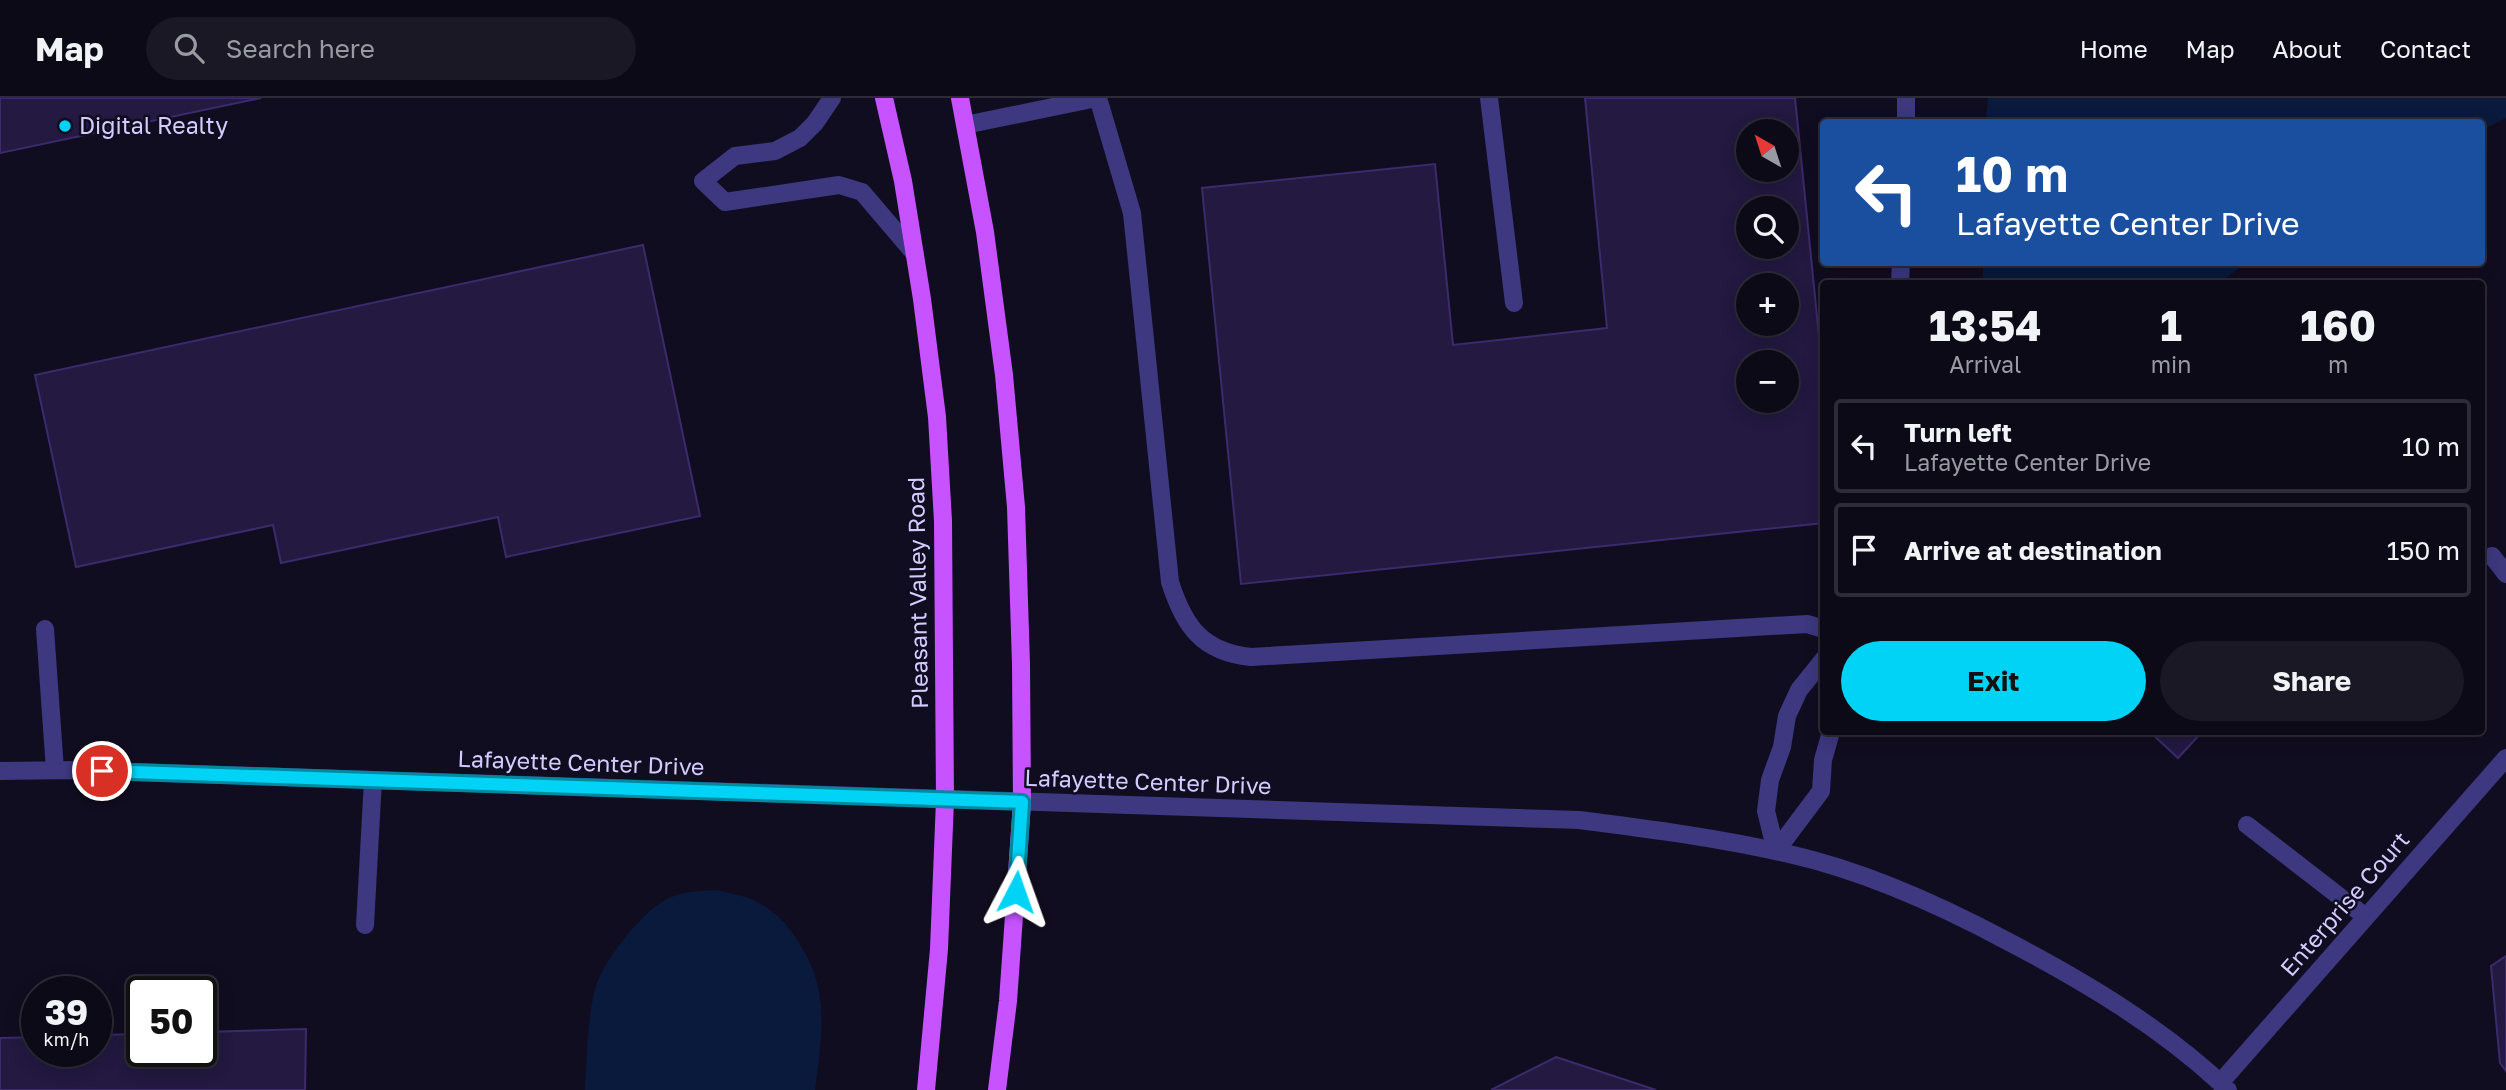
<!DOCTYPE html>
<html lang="en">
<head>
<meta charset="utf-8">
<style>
	:root { --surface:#0d0a18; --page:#1b1825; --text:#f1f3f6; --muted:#9a9aa2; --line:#2d2b37; --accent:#01d3f6 }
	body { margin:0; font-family:"Golos Text",sans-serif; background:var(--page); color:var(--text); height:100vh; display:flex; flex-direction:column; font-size:26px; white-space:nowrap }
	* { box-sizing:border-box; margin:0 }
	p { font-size:23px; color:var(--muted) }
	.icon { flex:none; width:38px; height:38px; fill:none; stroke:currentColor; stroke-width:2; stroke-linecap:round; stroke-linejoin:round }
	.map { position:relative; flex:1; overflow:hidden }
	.panel { position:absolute; left:1820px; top:182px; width:665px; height:455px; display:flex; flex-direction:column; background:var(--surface); border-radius:7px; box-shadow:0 4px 18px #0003,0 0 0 2px var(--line) }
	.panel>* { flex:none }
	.top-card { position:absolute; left:1820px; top:21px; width:665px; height:147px; border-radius:7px; box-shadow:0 4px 18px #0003,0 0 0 2px var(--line); background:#1a4fa0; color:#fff; overflow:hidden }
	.needle { width:46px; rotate:321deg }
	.tools { position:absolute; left:1736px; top:21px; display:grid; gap:14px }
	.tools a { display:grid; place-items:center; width:63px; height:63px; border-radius:50%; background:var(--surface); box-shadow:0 4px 18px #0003,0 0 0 2px var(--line); font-size:35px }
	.speed { position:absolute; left:21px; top:878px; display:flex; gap:14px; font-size:35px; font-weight:700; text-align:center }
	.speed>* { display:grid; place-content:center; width:91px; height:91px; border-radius:50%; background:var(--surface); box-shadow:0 4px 18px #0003,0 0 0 2px var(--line); line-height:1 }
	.speed small { font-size:18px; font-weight:400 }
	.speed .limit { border:4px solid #111; border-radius:10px; background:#fff; color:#111 }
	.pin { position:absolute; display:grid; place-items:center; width:60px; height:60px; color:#fff; margin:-30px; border:4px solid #fff; border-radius:50%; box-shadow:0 2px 7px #0007 }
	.me { position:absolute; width:77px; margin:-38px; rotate:4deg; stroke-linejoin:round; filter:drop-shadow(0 0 5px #0008) }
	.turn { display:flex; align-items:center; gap:24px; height:147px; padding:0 21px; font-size:32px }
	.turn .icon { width:91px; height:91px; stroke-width:2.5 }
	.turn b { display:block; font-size:49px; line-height:60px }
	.eta { display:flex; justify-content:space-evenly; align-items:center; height:119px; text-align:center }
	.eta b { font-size:42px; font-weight:700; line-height:49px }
	.button { display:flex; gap:14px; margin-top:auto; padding:14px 21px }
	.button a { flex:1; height:80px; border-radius:42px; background:var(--accent); color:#111; font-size:28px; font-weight:700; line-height:80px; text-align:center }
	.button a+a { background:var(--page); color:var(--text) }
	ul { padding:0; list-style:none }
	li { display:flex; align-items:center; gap:21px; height:94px; margin:0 14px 10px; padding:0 7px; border:4px solid var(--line); border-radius:7px }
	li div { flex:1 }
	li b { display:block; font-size:26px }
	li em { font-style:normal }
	header { display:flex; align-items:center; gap:42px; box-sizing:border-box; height:98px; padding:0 35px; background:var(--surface); border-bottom:2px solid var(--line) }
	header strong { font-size:33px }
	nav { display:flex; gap:38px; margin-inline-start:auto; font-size:24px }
	.search { width:490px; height:63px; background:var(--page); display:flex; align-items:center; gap:18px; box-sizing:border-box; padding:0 24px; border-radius:38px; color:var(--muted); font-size:26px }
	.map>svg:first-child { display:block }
</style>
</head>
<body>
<header>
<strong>Map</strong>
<div class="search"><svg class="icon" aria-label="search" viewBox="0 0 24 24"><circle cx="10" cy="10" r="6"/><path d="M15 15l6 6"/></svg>Search here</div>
<nav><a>Home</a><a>Map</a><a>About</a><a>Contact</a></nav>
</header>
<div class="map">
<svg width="2506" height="992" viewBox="0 0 2506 992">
	<rect width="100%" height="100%" fill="#110d20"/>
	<path fill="#091a3d" d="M1988,0H2506V20L2482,32V24H1986Z
		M1983,165V164L2246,165L2218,186L1983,185Z
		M718,792C731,796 748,798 759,805C776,814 787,826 797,842C831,891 822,937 815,992H585C587,960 587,926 594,895C600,866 640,816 665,802C681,793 701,793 718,792Z"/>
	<path fill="#231941" stroke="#3b2b6d" stroke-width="2" fill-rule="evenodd" d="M0,0H261L0,55Z
		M1585,0H1795L1824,288V425L1241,486L1202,90L1435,66L1453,247L1607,230ZM1748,33H1787V72H1748ZM1748,110H1787V149H1748ZM1748,187H1787V226H1748ZM1748,264H1787V303H1748Z
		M643,147L700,418L506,459L498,419L281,465L273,427L76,469L35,277Z
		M2150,634H2202L2178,660Z
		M2506,858V973L2500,965L2491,868Z
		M306,931L305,992H0V940L37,939V954H96V937L142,936V954H201V934Z
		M1556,959L1656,992H1491Z"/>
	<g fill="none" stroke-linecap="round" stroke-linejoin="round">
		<path stroke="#3d387f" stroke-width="18" d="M832,0L815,25L800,40L775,53L735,58L703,83L725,104L839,87L862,94L915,156
			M1098,0L1132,115L1170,484C1184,528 1202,554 1251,559L1807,526L1824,531
			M1489,0L1514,205
			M1906,24V0
			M965,27L1097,0
			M1900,186L1901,164
			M2492,458L2506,476
			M45,531L55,672
			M0,673L75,672L1579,722C1650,731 1719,740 1789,756C1865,773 1940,807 2009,844C2087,885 2164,931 2228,992
			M2247,727L2366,819
			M1776,753L1766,713L1770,682L1782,649L1787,618L1799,592L1824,561
			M1776,753L1821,693L1823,662L1831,634
			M365,827L373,682
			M2220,985L2506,660"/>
		<path stroke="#c653ff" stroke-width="18" d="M884,0L903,83L922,201L937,319L943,423L945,702L939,851L926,992
			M960,0L985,134L1004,277L1016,409L1021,566L1022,704L1008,903L997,992"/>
	</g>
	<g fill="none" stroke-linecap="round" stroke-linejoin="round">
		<g stroke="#0189a0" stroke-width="18">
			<path id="route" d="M102,673L1022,704L1016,794"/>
		</g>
		<use href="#route" stroke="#01d3f6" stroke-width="12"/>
	</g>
	<circle fill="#01d3f6" stroke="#110d20" stroke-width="2.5" cx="65" cy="28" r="7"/>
	<g text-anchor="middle" stroke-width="5" stroke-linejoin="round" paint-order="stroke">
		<g font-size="23" fill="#d4ccff" stroke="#110d20" text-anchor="start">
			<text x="79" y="36">Digital Realty</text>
		</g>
		<g font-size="23" fill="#d4ccff" stroke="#110d20">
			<text transform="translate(918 495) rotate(-91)" y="8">Pleasant Valley Road</text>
			<text transform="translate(581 665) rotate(2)" y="8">Lafayette Center Drive</text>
			<text transform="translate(1148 684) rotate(2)" y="8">Lafayette Center Drive</text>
			<text transform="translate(2345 806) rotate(-49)" y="8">Enterprise Court</text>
		</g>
	</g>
</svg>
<div class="tools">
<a><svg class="needle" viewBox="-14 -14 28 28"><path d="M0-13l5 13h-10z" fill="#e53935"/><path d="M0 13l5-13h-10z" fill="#9a9aa2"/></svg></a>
<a><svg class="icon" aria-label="search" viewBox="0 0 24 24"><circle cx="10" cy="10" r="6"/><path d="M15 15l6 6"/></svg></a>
<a>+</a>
<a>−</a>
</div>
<div class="speed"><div>39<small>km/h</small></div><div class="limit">50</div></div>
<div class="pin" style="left:102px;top:673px;background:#d93025"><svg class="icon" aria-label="arrive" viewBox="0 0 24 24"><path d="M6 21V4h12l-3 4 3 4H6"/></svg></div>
<svg class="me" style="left:1016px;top:794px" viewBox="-20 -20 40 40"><path d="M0-17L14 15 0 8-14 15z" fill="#01d3f6" stroke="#fff" stroke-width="4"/></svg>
<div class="top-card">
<div class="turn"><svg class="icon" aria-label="left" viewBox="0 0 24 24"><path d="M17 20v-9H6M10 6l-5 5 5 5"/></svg><div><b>10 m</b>Lafayette Center Drive</div></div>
</div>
<section class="panel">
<div class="eta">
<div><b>13:54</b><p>Arrival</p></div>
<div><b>1</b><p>min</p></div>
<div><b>160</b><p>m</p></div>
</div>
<ul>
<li><svg class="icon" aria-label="left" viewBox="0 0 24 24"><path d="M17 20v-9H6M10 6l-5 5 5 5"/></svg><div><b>Turn left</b><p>Lafayette Center Drive</p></div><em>10 m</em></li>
<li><svg class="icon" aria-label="arrive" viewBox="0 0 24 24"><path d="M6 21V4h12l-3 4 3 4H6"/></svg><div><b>Arrive at destination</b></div><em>150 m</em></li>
</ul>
<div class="button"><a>Exit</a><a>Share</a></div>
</section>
</div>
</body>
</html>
